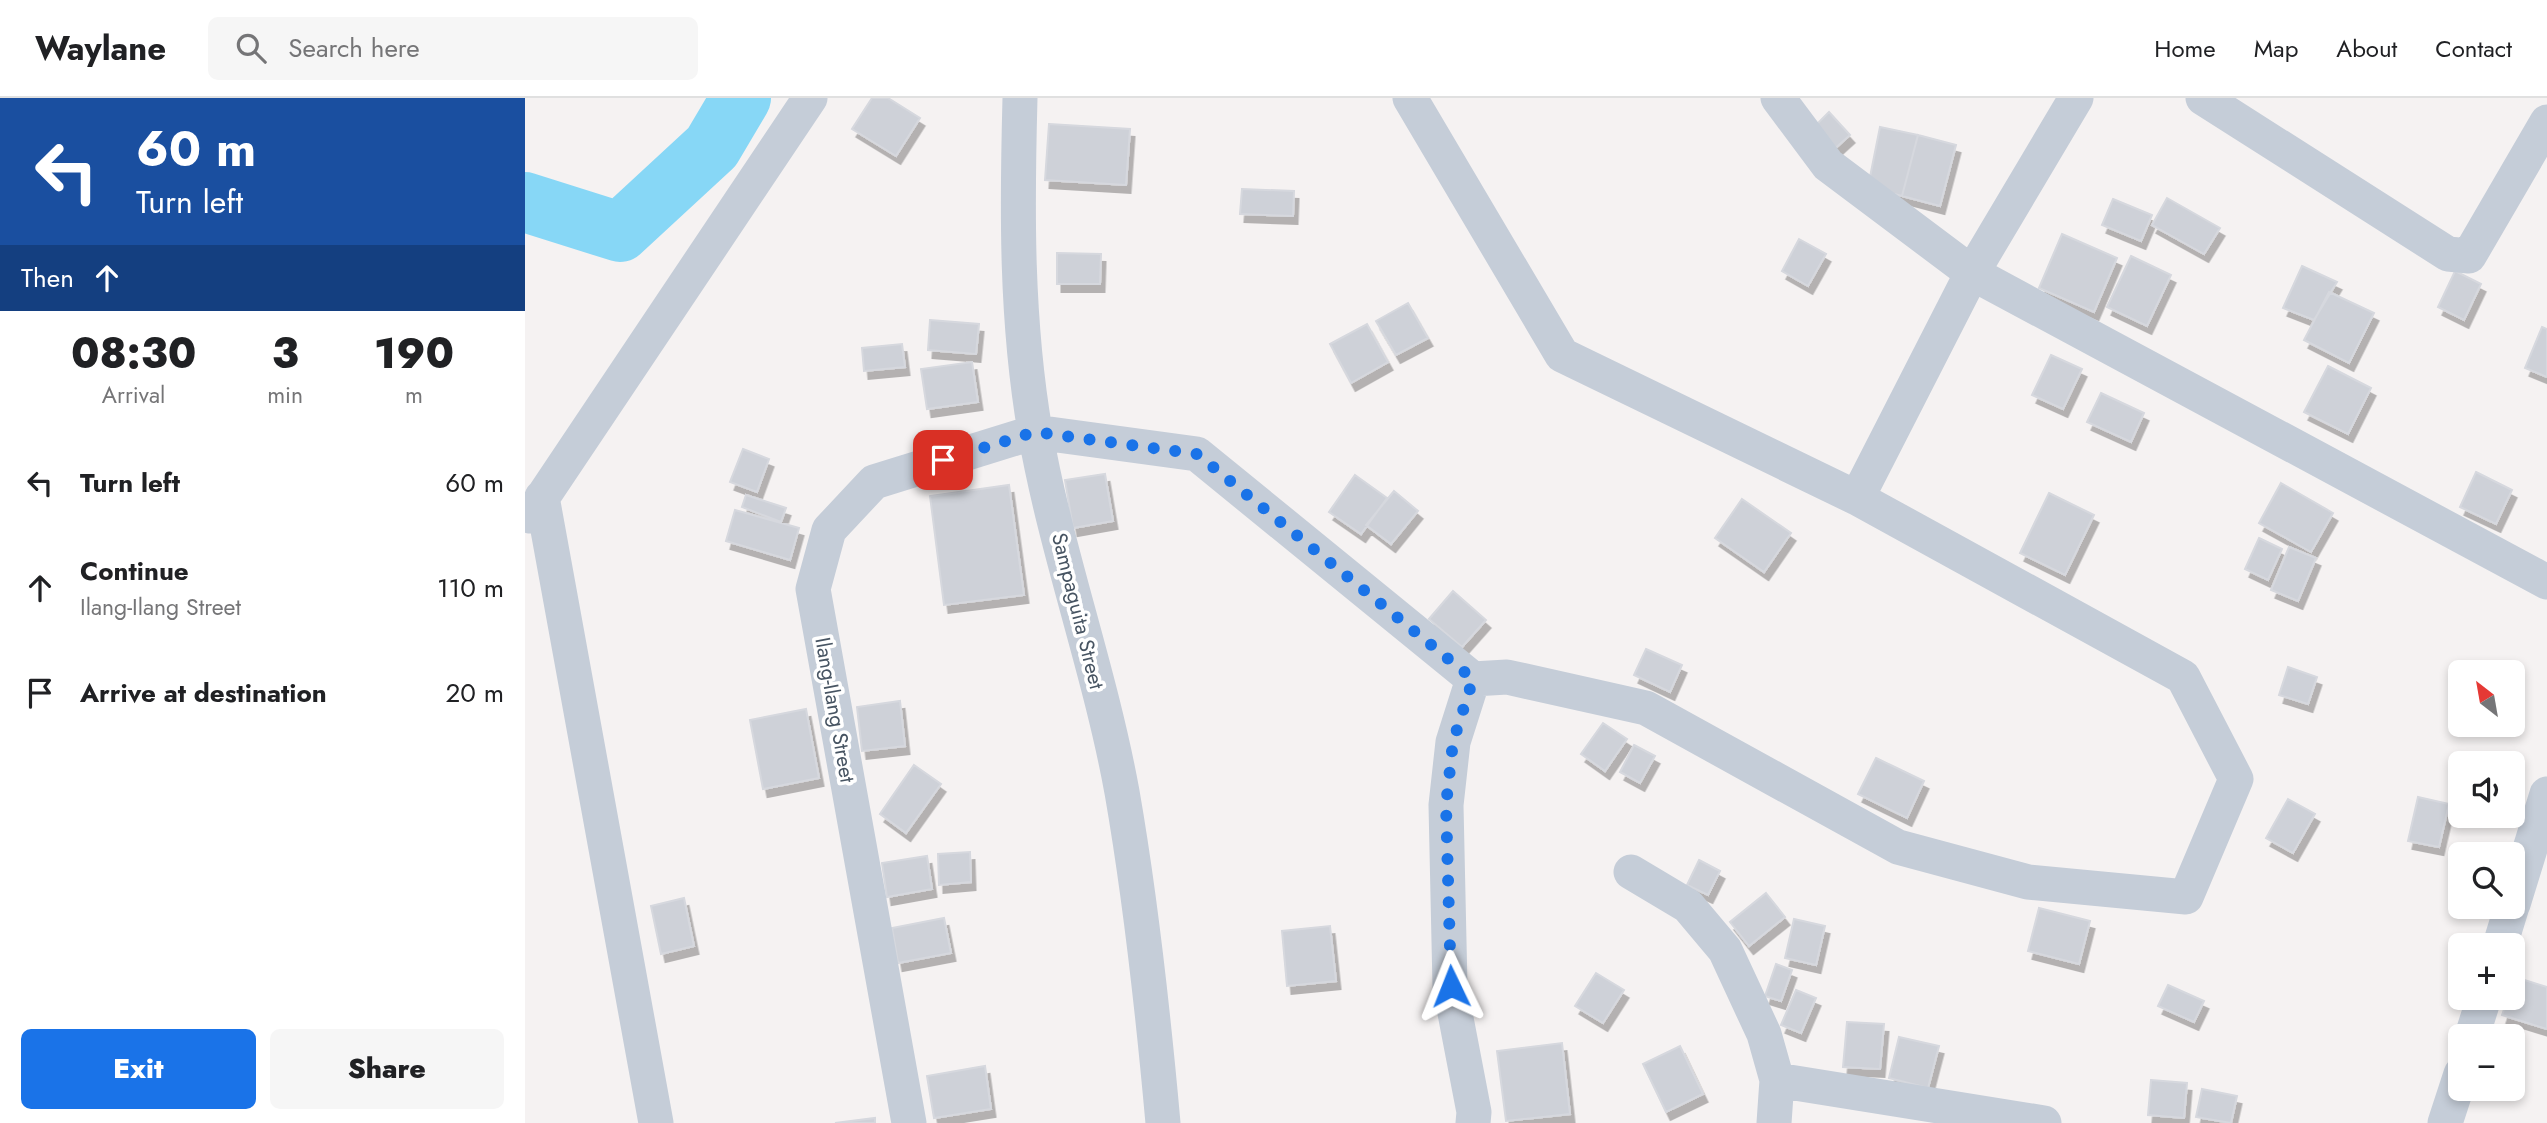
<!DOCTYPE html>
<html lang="en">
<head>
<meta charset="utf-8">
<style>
	:root { --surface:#fff; --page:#f6f6f6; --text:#202124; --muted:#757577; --line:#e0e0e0; --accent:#1a73e8 }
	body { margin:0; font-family:Jost,sans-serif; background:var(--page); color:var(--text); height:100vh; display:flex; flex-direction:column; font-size:26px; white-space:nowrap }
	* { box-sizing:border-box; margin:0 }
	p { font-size:23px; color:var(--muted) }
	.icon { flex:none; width:38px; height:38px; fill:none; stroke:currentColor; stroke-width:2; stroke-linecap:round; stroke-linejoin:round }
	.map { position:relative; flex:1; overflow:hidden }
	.sheet { display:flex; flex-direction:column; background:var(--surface); width:525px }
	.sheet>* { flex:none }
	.top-card { background:#1a4fa0; color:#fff; overflow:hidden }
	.needle { width:46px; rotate:329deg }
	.buttons { position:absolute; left:1923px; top:562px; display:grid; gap:14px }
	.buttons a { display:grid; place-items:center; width:77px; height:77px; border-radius:10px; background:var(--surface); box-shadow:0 4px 10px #0003; font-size:35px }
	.pin { position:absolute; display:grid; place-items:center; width:60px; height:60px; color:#fff; margin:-30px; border-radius:14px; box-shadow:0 4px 10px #0006 }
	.me { position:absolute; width:77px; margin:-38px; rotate:358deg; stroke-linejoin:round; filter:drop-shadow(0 0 5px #0008) }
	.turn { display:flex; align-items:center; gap:24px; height:147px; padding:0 21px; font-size:32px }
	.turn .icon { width:91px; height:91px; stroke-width:2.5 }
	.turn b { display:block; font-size:49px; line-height:60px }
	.then { display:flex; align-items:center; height:66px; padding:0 21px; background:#0003; gap:14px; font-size:26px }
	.eta { display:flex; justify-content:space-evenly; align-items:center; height:119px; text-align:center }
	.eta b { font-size:42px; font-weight:800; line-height:49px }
	.action { display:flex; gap:14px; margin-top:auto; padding:14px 21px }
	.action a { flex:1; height:80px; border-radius:10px; background:var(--accent); color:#fff; font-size:28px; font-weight:800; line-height:80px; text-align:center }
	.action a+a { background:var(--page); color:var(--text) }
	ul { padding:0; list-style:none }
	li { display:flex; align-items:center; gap:21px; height:105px; padding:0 21px }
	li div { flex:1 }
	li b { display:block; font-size:26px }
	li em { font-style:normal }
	header { display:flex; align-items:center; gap:42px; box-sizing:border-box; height:98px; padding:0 35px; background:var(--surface); border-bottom:2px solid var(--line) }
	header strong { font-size:33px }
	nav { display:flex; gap:38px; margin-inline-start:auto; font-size:24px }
	.search { width:490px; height:63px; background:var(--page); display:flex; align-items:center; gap:18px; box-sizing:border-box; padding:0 24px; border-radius:10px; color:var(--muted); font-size:26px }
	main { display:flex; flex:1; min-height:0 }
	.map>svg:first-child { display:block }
</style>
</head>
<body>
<header>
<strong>Waylane</strong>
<div class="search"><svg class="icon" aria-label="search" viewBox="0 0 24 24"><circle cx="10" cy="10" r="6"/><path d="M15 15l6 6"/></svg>Search here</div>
<nav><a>Home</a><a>Map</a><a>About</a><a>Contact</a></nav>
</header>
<main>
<section class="sheet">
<div class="top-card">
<div class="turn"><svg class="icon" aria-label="left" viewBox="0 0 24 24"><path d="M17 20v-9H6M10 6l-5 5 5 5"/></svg><div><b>60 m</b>Turn left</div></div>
<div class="then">Then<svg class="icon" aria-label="ahead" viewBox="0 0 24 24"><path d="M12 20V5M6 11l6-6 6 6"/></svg></div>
</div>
<div class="eta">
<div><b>08:30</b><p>Arrival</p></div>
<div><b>3</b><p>min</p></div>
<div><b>190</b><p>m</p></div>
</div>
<ul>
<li><svg class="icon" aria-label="left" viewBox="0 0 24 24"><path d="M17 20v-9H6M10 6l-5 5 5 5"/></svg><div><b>Turn left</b></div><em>60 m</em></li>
<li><svg class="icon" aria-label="ahead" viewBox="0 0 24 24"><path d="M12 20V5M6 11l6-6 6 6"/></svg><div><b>Continue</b><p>Ilang-Ilang Street</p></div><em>110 m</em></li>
<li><svg class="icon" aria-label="arrive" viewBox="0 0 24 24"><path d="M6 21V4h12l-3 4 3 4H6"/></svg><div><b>Arrive at destination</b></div><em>20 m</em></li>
</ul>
<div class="action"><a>Exit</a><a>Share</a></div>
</section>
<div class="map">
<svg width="2022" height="1025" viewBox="0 0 2022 1025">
	<defs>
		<filter id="shadow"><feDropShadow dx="4.5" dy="8" stdDeviation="0" flood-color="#0004"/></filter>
	</defs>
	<rect width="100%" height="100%" fill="#f5f2f2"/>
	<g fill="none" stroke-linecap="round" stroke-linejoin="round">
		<path stroke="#87d7f6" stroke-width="60" d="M0,104L95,134L187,49L216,0"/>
	</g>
	<path fill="#ced1d8" stroke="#d6d8de" stroke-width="2" filter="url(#shadow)" d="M347,0H363L395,20L371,58L327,31Z
		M1304,14L1325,37L1305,55L1285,33Z
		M524,26L605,31L601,87L520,82Z
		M1355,29L1393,37L1377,98L1343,89Z
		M1393,37L1431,47L1415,108L1377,98Z
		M717,91L769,93L768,118L715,116Z
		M1642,100L1695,130L1679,156L1627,127Z
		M1588,101L1627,117L1616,143L1577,127Z
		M1537,136L1592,160L1569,214L1514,190Z
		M1274,141L1301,156L1283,188L1257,173Z
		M532,155L576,156L575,186H532Z
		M1606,158L1646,177L1622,228L1582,209Z
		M1777,168L1812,184L1789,222L1758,210Z
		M1930,173L1956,186L1939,222L1913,209Z
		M1804,194L1849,215L1824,265L1779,242Z
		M883,205L903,240L871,257L851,223Z
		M405,222L454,226L451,256L403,252Z
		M842,226L863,264L826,285L805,246Z
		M2017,229L2022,231V279L2000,270Z
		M377,246L380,269L339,273L337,250Z
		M1526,257L1557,271L1538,311L1507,297Z
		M447,264L453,304L402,311L396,271Z
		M1803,268L1846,290L1823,336L1779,314Z
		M1576,295L1619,315L1606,344L1562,324Z
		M218,351L244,361L232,394L205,384Z
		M1951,374L1987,392L1971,426L1935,409Z
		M580,376L588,423L548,430L540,382Z
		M830,377L862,400L836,436L804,414Z
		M1756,385L1808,415L1786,454L1734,425Z
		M484,387L499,497L419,507L405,398Z
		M869,393L893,413L866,446L841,427Z
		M1524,395L1569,417L1540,477L1495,455Z
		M221,397L261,410L256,424L217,409Z
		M1217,401L1266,435L1239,474L1190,440Z
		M210,412L274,430L265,462L201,443Z
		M1734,440L1757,451L1743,482L1720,471Z
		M1764,449L1791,460L1773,503L1746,492Z
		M928,493L961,522L937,549L904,521Z
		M1121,551L1157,567L1145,594L1109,577Z
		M1763,569L1792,579L1783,606L1754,597Z
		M375,603L380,648L337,653L332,609Z
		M281,611L294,680L238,691L225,622Z
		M1078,625L1102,641L1080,673L1056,656Z
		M1109,647L1130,658L1115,685L1095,674Z
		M1351,660L1399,683L1382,720L1333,696Z
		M389,667L416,686L381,735L355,716Z
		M1893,699L1924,706L1914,749L1883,743Z
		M1763,701L1790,716L1768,755L1741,740Z
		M445,754L446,784L414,787L413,756Z
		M402,758L407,791L362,799L357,765Z
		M1174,762L1195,773L1183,797L1162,787Z
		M1241,795L1260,819L1224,848L1205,824Z
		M159,800L169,848L136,856L126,808Z
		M1514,810L1565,823L1554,866L1503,853Z
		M419,820L426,855L373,865L367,830Z
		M1269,821L1300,828L1291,867L1260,860Z
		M805,828L811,883L762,888L757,833Z
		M1251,866L1267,872L1256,903L1240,898Z
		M1071,875L1099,892L1078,925L1050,908Z
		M1990,879L2022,889V931L1977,917L1983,900H1988Z
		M1643,887L1679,903L1669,924L1633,908Z
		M1271,892L1291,900L1276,935L1256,927Z
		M1322,924L1359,926L1355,971L1318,969Z
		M1374,939L1414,948L1403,990L1364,980Z
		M1037,945L1045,1016L981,1023L972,953Z
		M1155,948L1178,996L1141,1014L1118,966Z
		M460,968L466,1011L409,1020L402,978Z
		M1626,982L1662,985L1659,1020L1623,1017Z
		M1677,991L1712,998L1706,1025L1671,1019Z
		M350,1020V1025H310Z"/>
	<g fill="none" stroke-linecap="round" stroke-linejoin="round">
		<path stroke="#c5cdd8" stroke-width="35" d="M495,0C492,112 491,222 510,333C531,454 575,573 597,694C616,803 628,914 638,1025
			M1253,0L1303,67L1447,175L2022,484
			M1678,0L1923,156L1944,158L2022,24
			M17,399L131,1025
			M1332,400L1447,175L1551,0
			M5,418L285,0
			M948,581L928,644L921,707L925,889L949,1014L948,1025
			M1106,774L1163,808L1200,852L1239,936L1252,982L1249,1025
			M1988,806L2022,696
			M1975,847L1987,808
			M1947,938L1959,900
			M1252,982L1519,1025
			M384,1025L288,491L304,432L349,384L510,334L672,356L948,581L982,579L1121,610L1373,749L1503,784L1661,799L1711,681L1658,579L1332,400L1037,257L885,0
			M1920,1025L1936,976"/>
	</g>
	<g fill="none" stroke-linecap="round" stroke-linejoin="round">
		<path stroke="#1a73e8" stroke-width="12" stroke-dasharray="0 21.6" d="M418,362L510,334L672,356L948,581L928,644L921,707L926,888"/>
	</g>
	<g text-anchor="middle" stroke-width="7" stroke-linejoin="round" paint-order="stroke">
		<g font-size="21" fill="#475462" stroke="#fff">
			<text transform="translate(553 513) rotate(76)" y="7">Sampaguita Street</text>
			<text transform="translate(310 612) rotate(80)" y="7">Ilang-Ilang Street</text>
		</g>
	</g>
</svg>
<div class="buttons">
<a><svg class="needle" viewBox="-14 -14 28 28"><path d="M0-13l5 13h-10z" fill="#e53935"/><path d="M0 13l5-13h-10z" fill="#757577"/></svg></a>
<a><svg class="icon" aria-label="sound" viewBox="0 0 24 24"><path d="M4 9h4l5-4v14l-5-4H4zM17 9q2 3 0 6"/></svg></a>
<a><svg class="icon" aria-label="search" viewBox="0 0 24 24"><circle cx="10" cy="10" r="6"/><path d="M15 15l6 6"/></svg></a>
<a>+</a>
<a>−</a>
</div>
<div class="pin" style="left:418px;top:362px;background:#d93025"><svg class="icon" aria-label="arrive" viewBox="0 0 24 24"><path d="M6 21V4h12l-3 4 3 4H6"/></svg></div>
<svg class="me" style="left:926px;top:888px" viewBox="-20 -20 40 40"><path d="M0-17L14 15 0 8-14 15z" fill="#1a73e8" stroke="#fff" stroke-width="4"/></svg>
</div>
</main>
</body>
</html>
